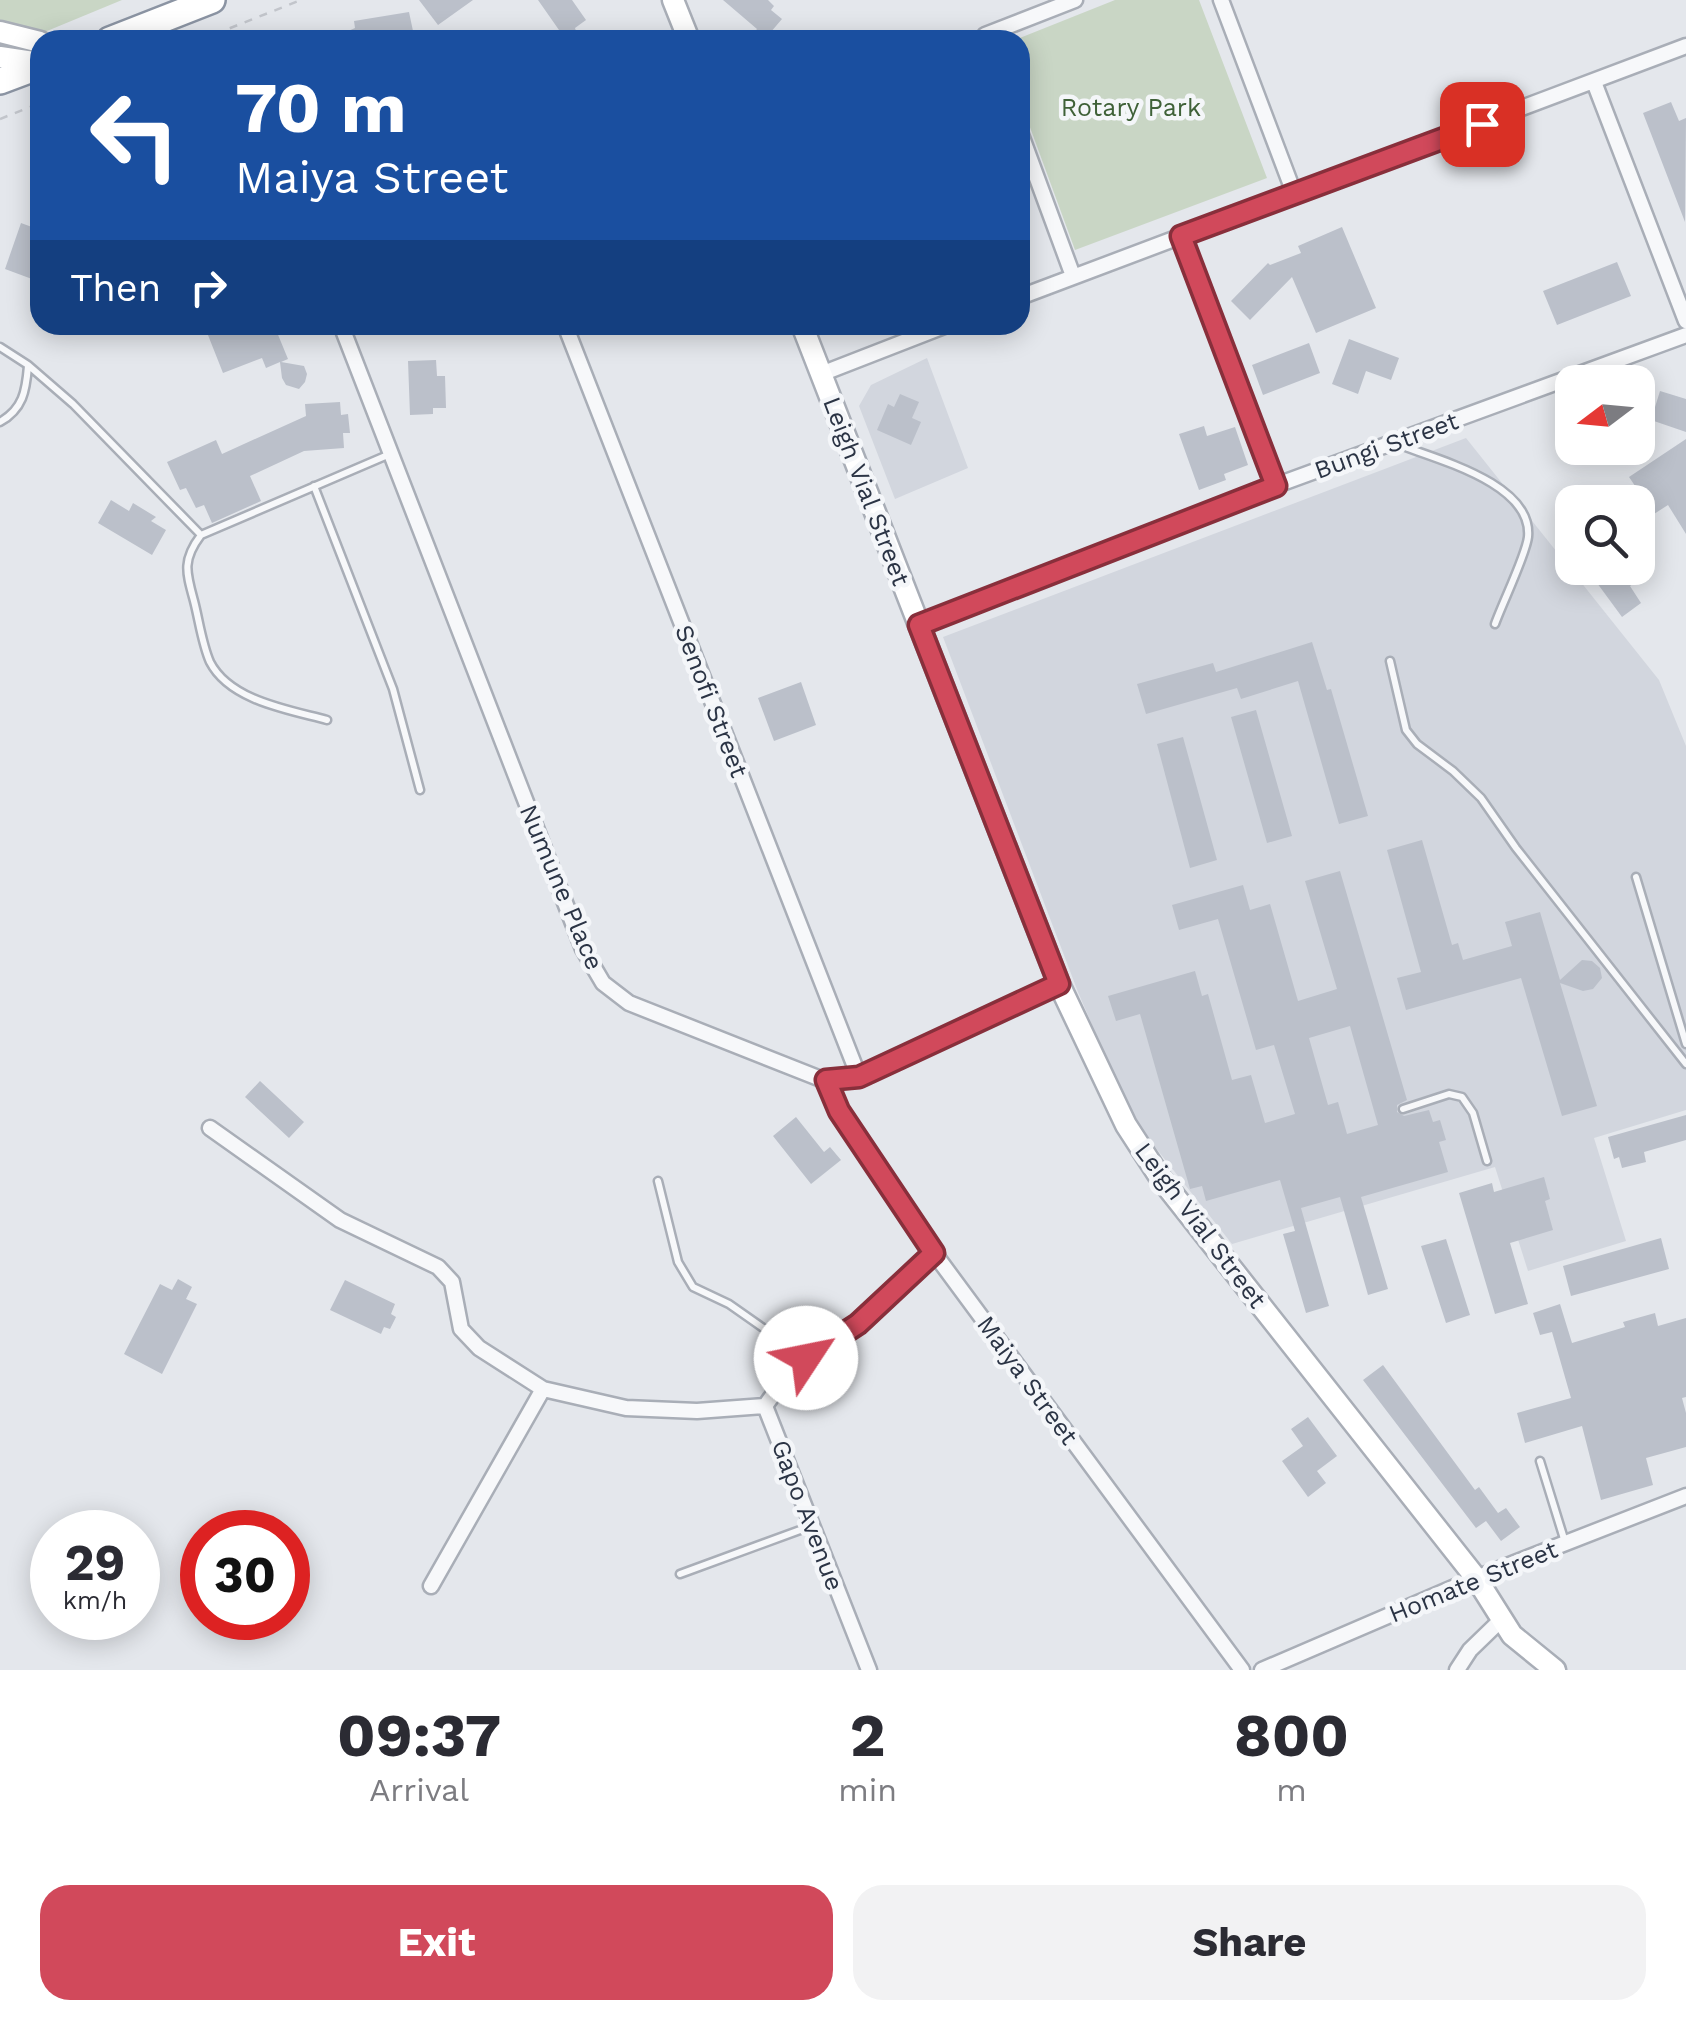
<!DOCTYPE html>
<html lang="en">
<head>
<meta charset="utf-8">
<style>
	:root { --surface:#fff; --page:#f2f2f3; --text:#2b2b33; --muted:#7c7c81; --accent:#d1495b }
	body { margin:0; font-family:"Work Sans",sans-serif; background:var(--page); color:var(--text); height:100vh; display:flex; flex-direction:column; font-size:38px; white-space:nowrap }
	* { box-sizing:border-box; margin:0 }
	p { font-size:32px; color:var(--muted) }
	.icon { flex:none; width:55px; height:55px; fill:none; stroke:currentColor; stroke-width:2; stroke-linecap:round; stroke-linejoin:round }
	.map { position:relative; height:1670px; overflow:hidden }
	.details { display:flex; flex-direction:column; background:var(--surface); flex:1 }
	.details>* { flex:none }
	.top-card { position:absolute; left:30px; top:30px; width:1000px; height:305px; border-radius:30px; box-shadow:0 5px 25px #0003; background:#1a4fa0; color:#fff; overflow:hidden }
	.needle { width:65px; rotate:254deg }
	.tools { position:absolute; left:1555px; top:365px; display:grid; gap:20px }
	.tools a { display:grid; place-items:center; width:100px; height:100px; border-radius:20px; background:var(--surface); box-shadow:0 5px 25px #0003; font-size:50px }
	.speed { position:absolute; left:30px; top:1510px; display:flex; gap:20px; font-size:50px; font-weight:700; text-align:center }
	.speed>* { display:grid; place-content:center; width:130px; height:130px; border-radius:50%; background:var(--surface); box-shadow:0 5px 25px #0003; line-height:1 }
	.speed small { font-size:25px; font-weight:400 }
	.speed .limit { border:15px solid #d22; background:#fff; color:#111 }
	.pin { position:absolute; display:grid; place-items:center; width:85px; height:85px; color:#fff; margin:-42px; border-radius:20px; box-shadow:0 5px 15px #0006 }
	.me { position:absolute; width:110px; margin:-55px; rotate:56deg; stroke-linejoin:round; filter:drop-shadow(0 0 8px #0008) }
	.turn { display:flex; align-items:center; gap:35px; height:210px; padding:0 40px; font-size:45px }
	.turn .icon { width:130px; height:130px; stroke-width:2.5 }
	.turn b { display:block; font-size:70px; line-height:85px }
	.then { display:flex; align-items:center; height:95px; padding:0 40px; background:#0003; gap:20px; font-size:38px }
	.eta { display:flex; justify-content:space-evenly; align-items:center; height:170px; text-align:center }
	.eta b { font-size:60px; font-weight:700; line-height:70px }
	.cta { display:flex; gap:20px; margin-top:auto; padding:20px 40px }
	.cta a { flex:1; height:115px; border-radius:30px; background:var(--accent); color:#fff; font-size:40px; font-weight:700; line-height:115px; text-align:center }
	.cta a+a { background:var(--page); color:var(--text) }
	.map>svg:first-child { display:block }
</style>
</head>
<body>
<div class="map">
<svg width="1686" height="1670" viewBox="0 0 1686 1670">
	<rect width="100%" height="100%" fill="#e4e7ec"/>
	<path fill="#d2d6de" d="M927,358L968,468L895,499L859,406L871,385Z
		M1466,438L1659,680L1686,746V1110L1594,1138L1626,1241L1528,1271L1495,1167L1232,1244L1132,1118L1078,992L943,637Z"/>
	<path fill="#c9d6c5" d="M0,0H122L18,43L0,38Z
		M1115,0H1199L1267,178L1075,250L1020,100V40H1015Z"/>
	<path fill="#bbc0ca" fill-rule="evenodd" d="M419,0H473L438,25Z
		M538,0H572L586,20L575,28L579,40H566Z
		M723,0H768L774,6L771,10L782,19L764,40H760L753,34L757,29Z
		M409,12L413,31L360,40H328L355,28L354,21Z
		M1671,102L1679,121L1686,118L1685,222L1643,113Z
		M21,223L40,230V282L5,269Z
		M1342,227L1376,308L1316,333L1292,277L1250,320L1231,301L1268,263L1270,265L1301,253L1298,246Z
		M1617,262L1631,296L1557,325L1543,291Z
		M204,325H274L288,359L281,362L304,366L307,374L305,382L299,389L286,385L282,378L280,362L266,368L262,358L223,373Z
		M1349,339L1399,358L1391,380L1366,371L1358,394L1332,384Z
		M1309,343L1320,373L1263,395L1252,365Z
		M436,360L437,376H445L446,408H433V414L410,415L408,361Z
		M1660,391L1686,399V432L1651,420Z
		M900,394L919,402L912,418L921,422L911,445L877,430L888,404L894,407Z
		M340,402L341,415L348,414L350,433H343L344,448L304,451L250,476L261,501L212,523L204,505L196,508L186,488L180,490L167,462L216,440L222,454L306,416L305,404Z
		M1204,426L1207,436L1235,427L1248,465L1224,474L1226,480L1199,490L1179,434Z
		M1686,439V534L1668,505L1654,514L1629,477Z
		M111,500L129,511L133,503L156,517L151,521L166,530L152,555L98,523Z
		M1586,568H1623L1634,583L1630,586L1641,603L1622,617Z
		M1312,642L1327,690L1331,689L1368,816L1339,824L1298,681L1241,699L1237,688L1146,714L1137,684L1213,663L1216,672Z
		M801,682L816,725L774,741L758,698Z
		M1256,710L1292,836L1267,843L1231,717Z
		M1183,737L1217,860L1190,868L1157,744Z
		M1422,840L1452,945L1458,943L1463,960L1512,946L1505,922L1540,912L1560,980L1582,960L1592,961L1600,968L1602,978L1593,989L1583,991L1560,983L1597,1106L1562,1116L1521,978L1406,1010L1397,978L1421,972L1387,850Z
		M1340,871L1407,1100L1397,1105V1112L1404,1116L1429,1110L1433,1122L1440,1120L1446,1140L1439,1142L1448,1172L1361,1197L1388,1289L1368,1295L1340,1197L1301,1208L1329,1306L1306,1313L1283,1234L1295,1231L1280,1180L1206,1201L1202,1186L1190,1189L1140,1014L1116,1021L1108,996L1195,971L1202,996L1208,994L1232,1080L1251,1075L1265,1123L1295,1114L1274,1045L1256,1050L1218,919L1179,930L1172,905L1243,885L1250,910L1270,904L1298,1001L1337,989L1305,881ZM1350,1026L1378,1125L1347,1134L1338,1102L1328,1105L1309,1038Z
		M260,1081L304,1122L289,1138L245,1097Z
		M1686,1115V1140L1644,1152L1646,1162L1622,1168L1619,1157L1614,1159L1608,1137Z
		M796,1117L824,1152L830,1147L841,1160L811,1184L773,1136Z
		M1544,1177L1550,1199L1545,1201L1553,1230L1510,1243L1528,1304L1495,1314L1459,1193L1492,1183L1494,1192Z
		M1661,1238L1669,1269L1571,1296L1563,1266Z
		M1446,1239L1470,1315L1446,1323L1421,1246Z
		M178,1279L192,1287L186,1299L197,1304L162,1374L124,1354L160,1284L172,1290Z
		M345,1280L395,1304L391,1314L396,1317L390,1329L384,1327L381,1334L330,1310Z
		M1560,1304L1572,1343L1625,1327L1623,1322L1655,1313L1658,1326L1686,1318V1397L1682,1398L1686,1413V1447L1646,1458L1653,1485L1601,1500L1582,1426L1525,1443L1517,1413L1571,1398L1552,1332L1540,1335L1533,1313Z
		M1383,1365L1475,1490L1479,1487L1498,1513L1506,1508L1520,1527L1501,1541L1486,1521L1476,1528L1363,1380Z
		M1308,1417L1337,1456L1317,1471L1326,1483L1308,1497L1282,1461L1303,1446L1291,1429Z"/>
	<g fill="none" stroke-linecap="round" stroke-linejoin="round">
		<g stroke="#a9aeb7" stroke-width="11">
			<path id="lane" d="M0,347L28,365L73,404L201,535
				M0,422C23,409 26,391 28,366
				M1397,444C1435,459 1533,483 1528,537C1526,555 1502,604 1495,624
				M314,486L393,689L420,790
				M1390,661L1406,730L1417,744L1453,771L1481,798L1516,848L1686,1064
				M327,720C290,710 230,701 210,662C202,644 199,620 194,601C186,572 182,560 201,535L390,454
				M1636,877L1686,1044
				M1403,1109L1449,1094L1462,1097L1473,1113L1487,1161
				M658,1181L678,1262L693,1287L729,1304L806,1358
				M1540,1461L1565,1542
				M680,1574L811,1526"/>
		</g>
		<g stroke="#a9aeb7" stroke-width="19">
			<path id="street" d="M1221,0L1294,193
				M986,40L985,35L1075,0
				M1594,82L1686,321
				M1020,132L1073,276
				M1181,236L1277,485
				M1020,297L1686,46
				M341,325L583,949L603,983L629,1003L826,1081L859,1077L1059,984
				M565,325L859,1077
				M821,374L947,325
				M919,625L1277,485L1686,335
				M826,1081L839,1111L934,1253L1242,1670
				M210,1128L340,1220L438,1267L452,1282L461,1329L479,1348L543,1389L626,1408L697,1411L765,1406
				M431,1586L543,1389
				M869,1670L765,1406L793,1367L858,1324L934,1253
				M1262,1670L1476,1578L1686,1496
				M1457,1670L1470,1650L1502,1619"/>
		</g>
		<g stroke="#a9aeb7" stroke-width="25">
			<path id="secondary" d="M673,0L689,40
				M0,32L40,42
				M0,57L40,63
				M802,325L1059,984L1126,1125L1161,1179L1476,1578L1512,1635L1555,1670"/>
		</g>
		<g stroke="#8b94a3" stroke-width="30">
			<path id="highway" d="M110,40L212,0
				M0,81L40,66"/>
		</g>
		<path stroke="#c2c5cb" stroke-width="2.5" stroke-dasharray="8 8" stroke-linecap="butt" d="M200,40L301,0
			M0,119L40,103"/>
		<use href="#lane" stroke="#f7f8fa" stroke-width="6"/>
		<use href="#street" stroke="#f7f8fa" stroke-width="14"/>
		<use href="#secondary" stroke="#fff" stroke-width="20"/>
		<use href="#highway" stroke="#fff" stroke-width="25"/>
	</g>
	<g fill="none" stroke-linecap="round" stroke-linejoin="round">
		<g stroke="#882f3b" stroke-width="25">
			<path id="route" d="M806,1358L858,1324L934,1253L839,1111L826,1080L859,1077L1059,984L919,625L1276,486L1181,236L1482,124"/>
		</g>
		<use href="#route" stroke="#d1495b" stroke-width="18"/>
	</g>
	<g text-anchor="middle" stroke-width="9" stroke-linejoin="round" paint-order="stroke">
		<g font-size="25" fill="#3f6138" stroke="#f4f6f9">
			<text x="1131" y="116">Rotary Park</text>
		</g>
		<g font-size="25" fill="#2b3445" stroke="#f4f6f9">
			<text transform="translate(1386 445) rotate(-20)" y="9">Bungi Street</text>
			<text transform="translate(867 491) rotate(69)" y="9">Leigh Vial Street</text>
			<text transform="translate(712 701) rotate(69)" y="9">Senofi Street</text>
			<text transform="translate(562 887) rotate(67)" y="9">Numune Place</text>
			<text transform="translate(1201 1225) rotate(53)" y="9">Leigh Vial Street</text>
			<text transform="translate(1028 1380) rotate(54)" y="9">Maiya Street</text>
			<text transform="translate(808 1515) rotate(69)" y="9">Gapo Avenue</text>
			<text transform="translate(1473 1581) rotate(-22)" y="9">Homate Street</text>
		</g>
	</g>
</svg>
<div class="tools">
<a><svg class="needle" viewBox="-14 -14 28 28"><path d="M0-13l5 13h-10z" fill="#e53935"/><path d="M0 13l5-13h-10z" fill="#7c7c81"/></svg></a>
<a><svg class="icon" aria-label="search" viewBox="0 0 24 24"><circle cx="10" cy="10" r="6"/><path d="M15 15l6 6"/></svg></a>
</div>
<div class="speed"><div>29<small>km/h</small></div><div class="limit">30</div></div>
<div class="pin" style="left:1482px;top:124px;background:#d93025"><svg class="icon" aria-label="arrive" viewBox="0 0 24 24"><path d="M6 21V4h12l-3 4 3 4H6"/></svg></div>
<svg class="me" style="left:806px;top:1358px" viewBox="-20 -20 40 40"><circle r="19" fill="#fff"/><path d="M0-13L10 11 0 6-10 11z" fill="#d1495b"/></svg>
<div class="top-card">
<div class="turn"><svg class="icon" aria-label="left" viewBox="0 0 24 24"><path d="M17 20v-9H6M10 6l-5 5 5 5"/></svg><div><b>70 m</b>Maiya Street</div></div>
<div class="then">Then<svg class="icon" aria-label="right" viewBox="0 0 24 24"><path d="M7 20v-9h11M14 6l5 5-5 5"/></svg></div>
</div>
</div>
<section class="details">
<div class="eta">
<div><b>09:37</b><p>Arrival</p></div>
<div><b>2</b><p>min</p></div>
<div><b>800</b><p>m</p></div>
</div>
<div class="cta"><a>Exit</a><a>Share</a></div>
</section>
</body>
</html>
